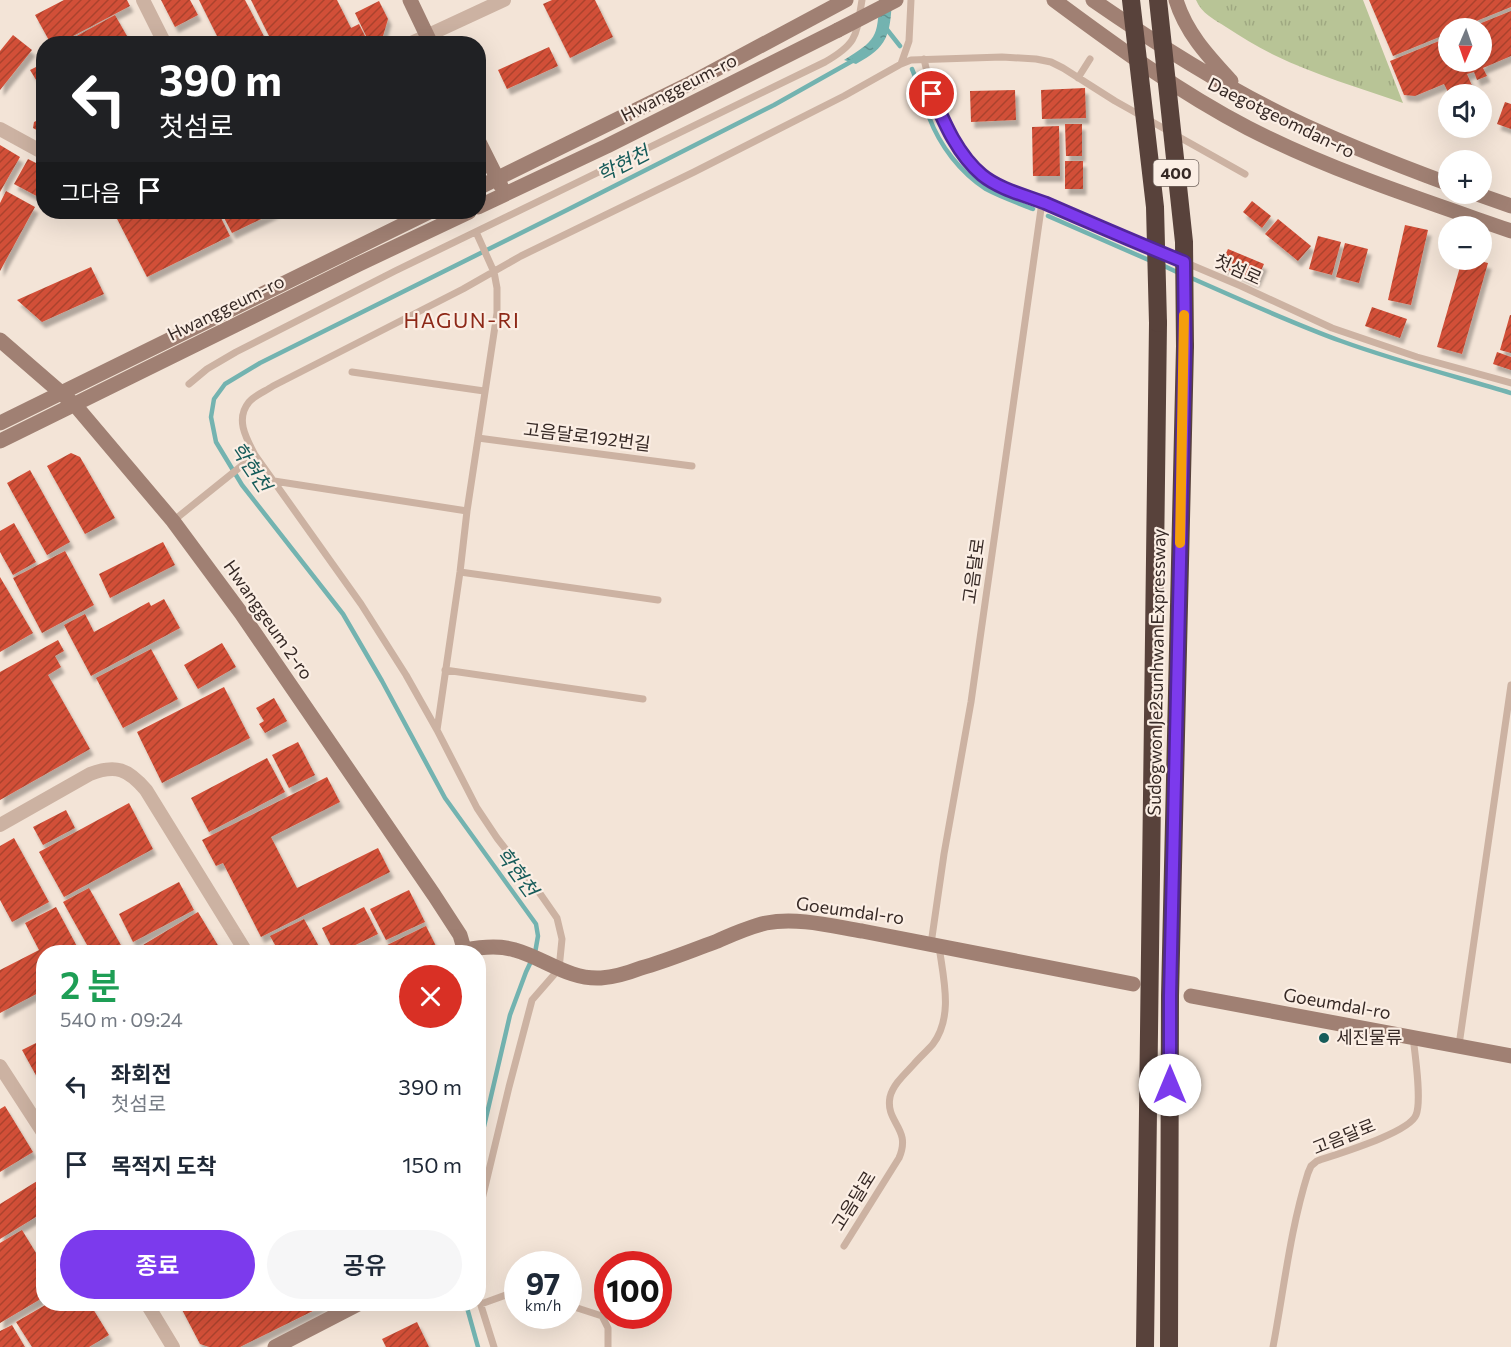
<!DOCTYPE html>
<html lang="ko">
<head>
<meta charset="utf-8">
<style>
	:root { --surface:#fff; --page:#f6f6f7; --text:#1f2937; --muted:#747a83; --accent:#7c3aed }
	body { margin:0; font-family:Commissioner,"Noto Sans KR",sans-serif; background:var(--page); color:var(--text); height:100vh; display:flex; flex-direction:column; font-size:22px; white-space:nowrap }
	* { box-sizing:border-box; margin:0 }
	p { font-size:20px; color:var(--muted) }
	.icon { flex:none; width:33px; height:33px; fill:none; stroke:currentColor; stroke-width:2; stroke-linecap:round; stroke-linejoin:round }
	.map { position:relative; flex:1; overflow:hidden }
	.sheet { position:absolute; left:36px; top:945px; width:450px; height:366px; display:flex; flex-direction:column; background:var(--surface); border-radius:24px; box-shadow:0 6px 24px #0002 }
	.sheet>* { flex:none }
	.banner { position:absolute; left:36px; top:36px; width:450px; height:183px; border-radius:24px; box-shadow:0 6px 24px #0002; background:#202124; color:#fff; overflow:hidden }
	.needle { width:39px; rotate:182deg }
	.fabs { position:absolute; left:1438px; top:18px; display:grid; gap:12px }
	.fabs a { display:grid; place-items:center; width:54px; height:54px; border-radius:50%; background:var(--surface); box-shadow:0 6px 24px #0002; font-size:30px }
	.speed { position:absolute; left:504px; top:1251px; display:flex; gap:12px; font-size:30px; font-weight:700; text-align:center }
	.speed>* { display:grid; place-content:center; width:78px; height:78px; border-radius:50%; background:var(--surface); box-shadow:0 6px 24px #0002; line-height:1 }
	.speed small { font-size:15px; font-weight:400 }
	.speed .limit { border:9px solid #d22; background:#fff; color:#111 }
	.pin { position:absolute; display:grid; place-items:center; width:51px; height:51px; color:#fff; margin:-26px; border:3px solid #fff; border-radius:50%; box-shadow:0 2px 6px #0007 }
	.me { position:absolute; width:66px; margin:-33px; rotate:0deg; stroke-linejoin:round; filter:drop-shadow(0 0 4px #0008) }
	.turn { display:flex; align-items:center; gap:21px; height:126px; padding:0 24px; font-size:27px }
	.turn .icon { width:78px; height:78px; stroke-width:2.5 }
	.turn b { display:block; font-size:42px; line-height:51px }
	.then { display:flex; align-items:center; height:57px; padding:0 24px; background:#0003; gap:12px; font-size:22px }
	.round { display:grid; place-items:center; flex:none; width:63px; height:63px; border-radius:32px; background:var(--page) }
	.head { display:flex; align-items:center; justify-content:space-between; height:102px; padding:0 24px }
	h1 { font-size:36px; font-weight:600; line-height:45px; color:#1e9e55 }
	.action { display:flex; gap:12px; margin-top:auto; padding:12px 24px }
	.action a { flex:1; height:69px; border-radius:36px; background:var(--accent); color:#fff; font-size:24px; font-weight:600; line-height:69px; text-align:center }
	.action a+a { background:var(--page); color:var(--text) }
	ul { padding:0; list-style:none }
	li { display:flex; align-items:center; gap:18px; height:78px; padding:0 24px }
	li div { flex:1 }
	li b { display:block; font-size:22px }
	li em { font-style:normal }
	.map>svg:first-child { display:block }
</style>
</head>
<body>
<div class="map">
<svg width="1511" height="1347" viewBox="0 0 1511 1347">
	<defs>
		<pattern id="park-tufts" width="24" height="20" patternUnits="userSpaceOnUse" patternTransform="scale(1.5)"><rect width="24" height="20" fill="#b8c496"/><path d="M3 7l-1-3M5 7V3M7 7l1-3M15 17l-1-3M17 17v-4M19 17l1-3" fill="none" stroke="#9fa881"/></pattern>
		<pattern id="water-ripples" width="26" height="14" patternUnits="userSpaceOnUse" patternTransform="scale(1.5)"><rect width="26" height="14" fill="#73b3b0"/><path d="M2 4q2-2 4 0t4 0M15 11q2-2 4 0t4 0" fill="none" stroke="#5f928f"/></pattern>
		<pattern id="building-hatch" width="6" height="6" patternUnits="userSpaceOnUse" patternTransform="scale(1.5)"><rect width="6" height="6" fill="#d24f37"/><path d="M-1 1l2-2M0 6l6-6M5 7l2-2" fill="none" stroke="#ab422e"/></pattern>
		<filter id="shadow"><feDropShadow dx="3.5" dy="6" stdDeviation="1.5" flood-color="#0004"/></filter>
	</defs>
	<rect width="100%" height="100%" fill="#f3e4d7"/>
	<path fill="url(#park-tufts)" d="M1196,0H1363L1403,103C1360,88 1315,75 1274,55C1257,47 1242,37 1226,27C1215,20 1201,13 1196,0Z"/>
	<path fill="url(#water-ripples)" d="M879,0H892C890,35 888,47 856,64L844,60C876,40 878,38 879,0Z"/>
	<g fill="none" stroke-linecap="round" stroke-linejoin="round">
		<path stroke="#73b3b0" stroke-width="4.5" d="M885,27L900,46
			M912,69C919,85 922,101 929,117C940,146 960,172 986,189C1001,197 1018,203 1033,209
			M1048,216L1151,261
			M1162,265L1179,273
			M1189,277C1239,299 1289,322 1341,341C1396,361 1454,376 1511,393
			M478,1152L510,1015L526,972L535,953L538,936L536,924L445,798L382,681L343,614L242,485L216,442L211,417L214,399L225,384L260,363L567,210L774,105L854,60
			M466,1304L478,1347"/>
	</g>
	<path fill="url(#building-hatch)" filter="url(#shadow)" d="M64,0H127L130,6L58,44H51L35,15Z
		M161,0H190L198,15L175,27Z
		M199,0H245L268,44H221Z
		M251,0H337L351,28L359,24L369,44H273Z
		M552,0H595L613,37L570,58L543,4Z
		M1369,0H1511V7L1459,28H1449V33L1393,56Z
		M379,1L388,19L381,43L370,44L355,13Z
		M1511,11V56L1483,68L1487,76L1477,80L1474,72L1467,74L1473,88L1457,94H1449L1444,84L1415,96L1404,95L1390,61L1449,37V62H1482V28H1469Z
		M115,15L127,36L112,44H62Z
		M13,35L32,50L0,90V51Z
		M549,47L558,66L507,89L498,70Z
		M44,63V93L30,70Z
		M1085,88L1086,118L1042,119L1041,90Z
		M1015,90L1016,120L971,122L970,91Z
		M1505,102L1511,104V129L1497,124Z
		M44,117V134L33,128L34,122Z
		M1065,124H1082V156H1066Z
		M1059,126L1060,176H1033L1032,127Z
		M0,145L20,157L0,192Z
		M28,159L44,167V200L14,184Z
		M1065,161H1083V189H1065Z
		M6,191L35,207L0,271V203Z
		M1252,201L1271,216L1262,228L1243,212Z
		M116,212H148L150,216L159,212H218L230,236L147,277L114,213Z
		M221,212H276L232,233Z
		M1278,219L1311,246L1298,261L1265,234Z
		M1405,225L1428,230L1411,305L1388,300Z
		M1318,236L1341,242L1332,275L1309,269Z
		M1345,243L1368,249L1359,283L1336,277Z
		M1228,249L1264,264L1256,282L1220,266Z
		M1462,260H1476L1488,263L1462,354L1437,347Z
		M91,267L104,294L42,322L17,300Z
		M1372,307L1407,319L1400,338L1365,326Z
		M1510,315H1511V353L1500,350Z
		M1497,352L1511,357V370L1493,364Z
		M71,453L80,457L115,518L85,534L47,466Z
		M30,470L70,542L47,555L7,483Z
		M14,523L36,562L13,575L0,552V531Z
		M163,542L175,565L110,598L99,574Z
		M65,551L94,605L42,633L13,578Z
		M0,577L33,633L0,652Z
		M164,599L180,628L91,676L64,625L85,614L94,632L149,602L151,606Z
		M58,640L64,651L55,656L61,667L48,675L90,749L0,800V672Z
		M222,643L236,667L198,689L184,665Z
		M151,649L178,699L123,728L96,678Z
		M224,687L250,738L162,783L137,732Z
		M274,698L287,721L265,733L259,724L264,721L256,708Z
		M298,742L315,775L289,788L272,755Z
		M267,758L285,792L209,832L191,798Z
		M327,777L340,802L271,837L297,888L378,848L390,872L261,937L223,863L216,866L202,840Z
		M129,803L153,849L64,897L39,852Z
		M66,810L75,828L43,845L33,827Z
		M14,838L49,902L12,922L0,900V846Z
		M179,882L194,910L133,942L119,914Z
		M89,888L122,947L112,952H91L63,902Z
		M409,890L425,922L386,940L370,909Z
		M56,907L80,952H44V990L0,1013V970L39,950L25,923Z
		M364,907L378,934L341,952H334L322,928Z
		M198,912L222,952H147L143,945Z
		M304,919L322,952H279L270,936Z
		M426,926L439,952H373Z
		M44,1039V1077L38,1079L22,1050Z
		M5,1106L33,1152L0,1172V1109Z
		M42,1178L44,1180V1212L0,1239V1204Z
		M22,1230L44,1266V1297L0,1323V1243Z
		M47,1304H90L109,1335L89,1347H32L16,1322Z
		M179,1304H327L240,1347H209L200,1344Z
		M417,1322L429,1347H386L382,1339Z
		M12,1325L25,1347H0V1331Z"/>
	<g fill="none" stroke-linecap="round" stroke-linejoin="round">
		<path stroke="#ccb2a2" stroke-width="7" d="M924,59L932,94L945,124L960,150L971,164L983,177L1005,188L1042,202L1241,286L1332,328L1417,357L1511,383
			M901,64L909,41L911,0
			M1078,78L1090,59
			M476,232L494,272L497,288V313L467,511L460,572L437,730L477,808L497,838L541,895L557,918L562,939L559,969L532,1000L509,1087L478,1216
			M352,372L484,391
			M189,384L207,369L236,352L395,271L825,62C858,43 856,36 862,0
			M478,438L692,466
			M255,455L361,604L406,675L437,730
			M274,481L467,511
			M173,521L255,455C246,438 235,419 249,402C255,395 266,391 273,386L463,289L521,256L694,172L844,96L901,64L911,60L1002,57L1036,59L1051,62L1063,68L1115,101L1245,174
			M460,572L658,600
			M445,670L643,699
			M931,944L944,854L971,702L1042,202
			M1459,1045L1511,685
			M844,1246L899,1158C912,1128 885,1123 890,1097C893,1084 906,1073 914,1064C920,1057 927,1051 933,1044C954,1016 943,977 939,946
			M478,1296L494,1347
			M481,1304L514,1292L518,1293
			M568,1305L602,1316L608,1328V1347
			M1273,1347C1284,1289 1290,1230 1308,1173L1311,1166L1317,1161C1337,1154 1409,1133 1416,1115C1422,1101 1415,1054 1413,1037"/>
		<path stroke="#ccb2a2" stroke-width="14" d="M143,0L165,44
			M409,44L504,0
			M0,129L44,153
			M0,825L90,774C116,764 128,769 146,790L246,952
			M0,1066L44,1134
			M147,1304L173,1347"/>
		<path stroke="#a08073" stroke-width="15" d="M410,0L431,44
			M1054,0C1116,46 1179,92 1248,128C1332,171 1422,200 1511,231
			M1093,0C1155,43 1221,85 1289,118C1341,143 1395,164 1449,184
			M1176,0C1186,33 1209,57 1231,81
			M478,140L501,186
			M478,188L687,85L846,0
			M1477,194L1511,206
			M478,207L607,146L838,30
			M0,340L75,405L173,521L241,613L434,895L460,935L465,952
			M0,423L429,212
			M0,441L359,264L469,212
			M465,950C481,947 499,945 515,950C544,958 569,980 601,978C615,977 628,973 641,968C666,961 690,951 715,942C731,935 748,927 766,923C797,917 832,926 862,931L1133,984
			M1191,996L1511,1056
			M275,1347L358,1304"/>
		<path stroke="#58423b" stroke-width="18" d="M1145,1347L1158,323
			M1169,1347L1170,996L1185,346"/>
		<path stroke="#a08073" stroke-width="15" d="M838,30L896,0"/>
		<path stroke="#58423b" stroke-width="18" d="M1131,0L1155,207L1158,323
			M1158,0L1184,242L1185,346"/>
	</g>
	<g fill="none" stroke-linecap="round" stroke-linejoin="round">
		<g stroke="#51269a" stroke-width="15">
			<path id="route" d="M932,94C944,122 957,154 982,175C999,189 1024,195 1045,203C1091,223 1137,243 1184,262L1185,346L1170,996V1085"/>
		</g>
		<use href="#route" stroke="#7c3aed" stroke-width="10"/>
		<path stroke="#f59e0b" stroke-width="10" d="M1180,543L1184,315"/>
	</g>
	<circle fill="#175c5a" stroke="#fbeee4" stroke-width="2" cx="1324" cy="1038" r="6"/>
	<g text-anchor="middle" stroke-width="4.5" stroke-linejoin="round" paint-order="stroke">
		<rect fill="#fbeee4" stroke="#71645e" stroke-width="1.5" x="1153.5" y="160" width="45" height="26" rx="4.5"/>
		<g font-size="16" font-weight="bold" fill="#362925">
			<text x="1176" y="179">400</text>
		</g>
		<g font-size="18" fill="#362925" stroke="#fbeee4">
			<text transform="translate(679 88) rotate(-27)" y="6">Hwanggeum-ro</text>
			<text transform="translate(1281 118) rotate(26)" y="6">Daegotgeomdan-ro</text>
			<text transform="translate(1238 270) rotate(24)" y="6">첫섬로</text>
			<text transform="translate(226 308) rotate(-26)" y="6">Hwanggeum-ro</text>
			<text transform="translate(587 437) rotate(7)" y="6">고음달로192번길</text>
			<text transform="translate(974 571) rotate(-82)" y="6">고음달로</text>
			<text transform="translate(268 620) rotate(55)" y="6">Hwanggeum 2-ro</text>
			<text transform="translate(1157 672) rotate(-89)" y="6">Sudogwon Je2sunhwan Expressway</text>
			<text transform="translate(850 911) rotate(8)" y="6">Goeumdal-ro</text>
			<text transform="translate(1337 1004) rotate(10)" y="6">Goeumdal-ro</text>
			<text transform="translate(1344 1137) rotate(-22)" y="6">고음달로</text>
			<text transform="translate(854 1201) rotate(-58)" y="6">고음달로</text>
		</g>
		<g font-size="18" fill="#362925" stroke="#fbeee4" text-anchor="start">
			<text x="1336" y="1044">세진물류</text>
		</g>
		<g font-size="20" font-style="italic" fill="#175c5a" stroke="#fbeee4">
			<text transform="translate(623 164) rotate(-27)" y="7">학현천</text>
			<text transform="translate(251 467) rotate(56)" y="7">학현천</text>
			<text transform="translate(517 872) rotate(54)" y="7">학현천</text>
		</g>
		<g font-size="21" letter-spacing="1.5" fill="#8d2817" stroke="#fbeee4">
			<text x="462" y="328">HAGUN-RI</text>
		</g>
	</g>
</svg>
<div class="fabs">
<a><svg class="needle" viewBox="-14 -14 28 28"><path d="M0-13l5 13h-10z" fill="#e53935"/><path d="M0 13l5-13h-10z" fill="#747a83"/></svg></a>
<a><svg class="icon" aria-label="sound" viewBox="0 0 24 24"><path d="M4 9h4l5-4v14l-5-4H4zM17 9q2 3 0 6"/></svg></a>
<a>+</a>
<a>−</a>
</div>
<div class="speed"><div>97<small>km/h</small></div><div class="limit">100</div></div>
<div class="pin" style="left:932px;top:94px;background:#d93025"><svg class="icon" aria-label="arrive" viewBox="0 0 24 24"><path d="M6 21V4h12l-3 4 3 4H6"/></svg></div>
<svg class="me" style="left:1170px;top:1085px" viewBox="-20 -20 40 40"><circle r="19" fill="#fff"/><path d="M0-13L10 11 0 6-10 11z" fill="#7c3aed"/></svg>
<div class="banner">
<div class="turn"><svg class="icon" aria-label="left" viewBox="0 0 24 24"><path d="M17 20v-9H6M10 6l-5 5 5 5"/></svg><div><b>390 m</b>첫섬로</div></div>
<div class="then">그다음<svg class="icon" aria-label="arrive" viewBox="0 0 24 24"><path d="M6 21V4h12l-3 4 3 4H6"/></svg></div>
</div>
<section class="sheet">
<div class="head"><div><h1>2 분</h1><p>540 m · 09:24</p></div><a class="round" style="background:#d93025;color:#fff"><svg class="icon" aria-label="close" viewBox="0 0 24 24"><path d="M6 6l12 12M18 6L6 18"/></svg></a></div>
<ul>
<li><svg class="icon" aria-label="left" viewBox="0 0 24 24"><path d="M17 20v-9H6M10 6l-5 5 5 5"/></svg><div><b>좌회전</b><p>첫섬로</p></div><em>390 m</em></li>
<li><svg class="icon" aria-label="arrive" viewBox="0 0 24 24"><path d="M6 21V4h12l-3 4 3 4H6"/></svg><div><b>목적지 도착</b></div><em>150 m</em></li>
</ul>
<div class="action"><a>종료</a><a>공유</a></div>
</section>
</div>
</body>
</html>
